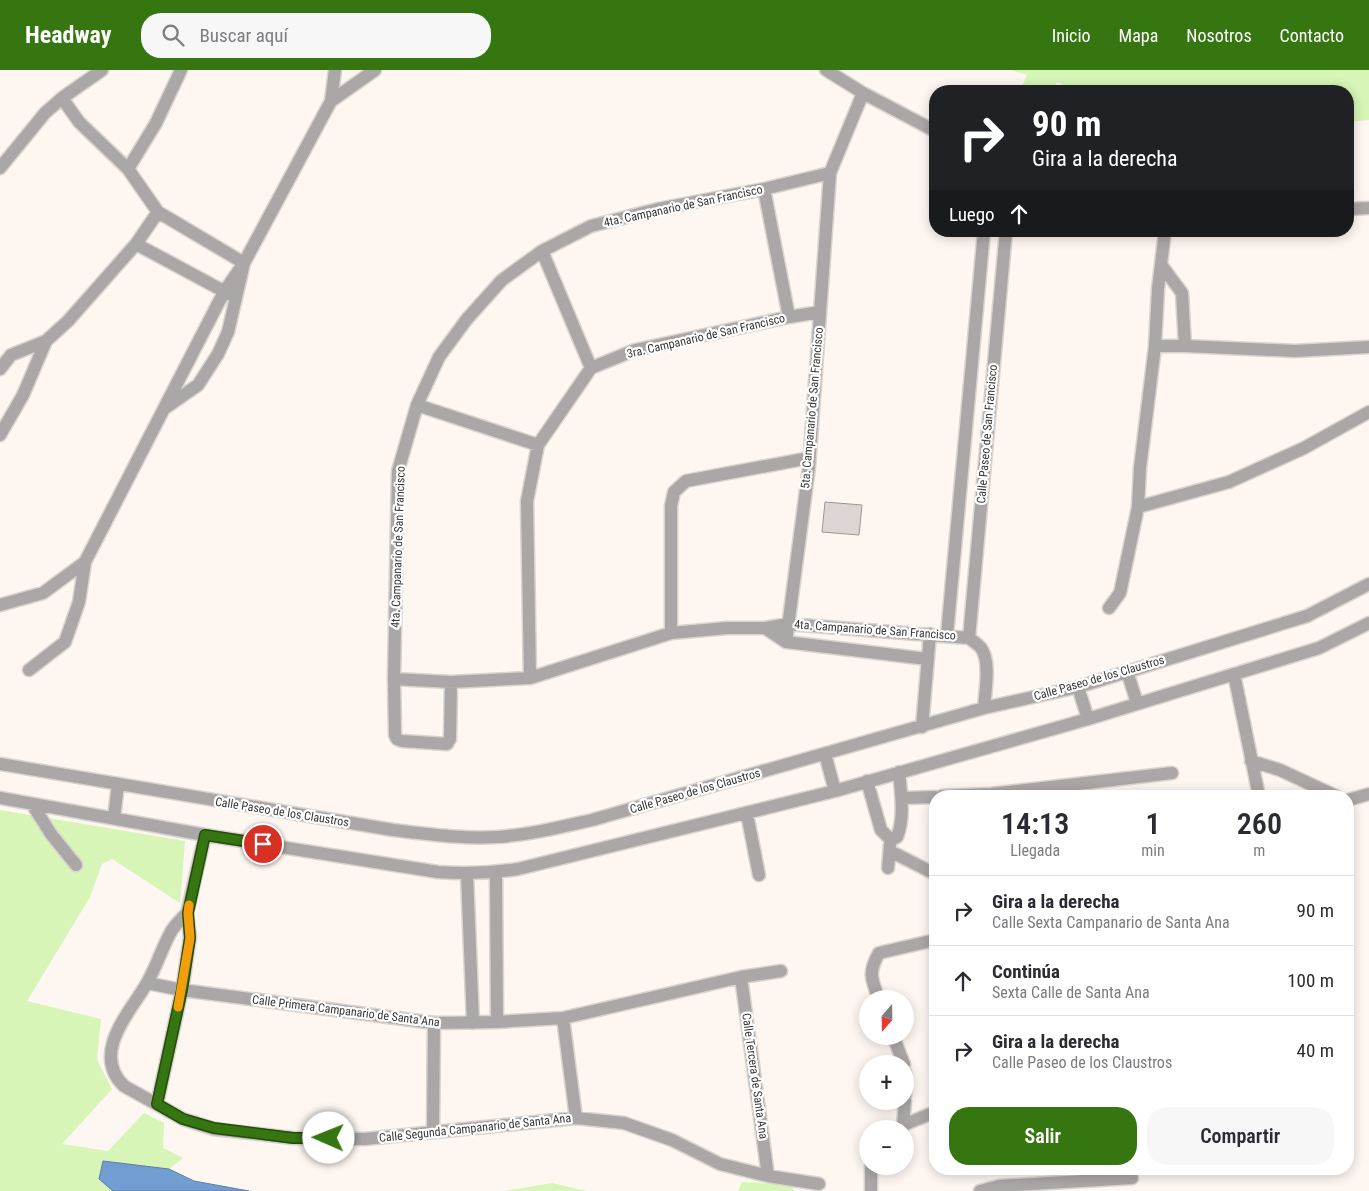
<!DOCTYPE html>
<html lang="es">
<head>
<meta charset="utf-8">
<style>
	:root { --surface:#fff; --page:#f7f7f7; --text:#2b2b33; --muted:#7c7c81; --line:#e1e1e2; --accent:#367611 }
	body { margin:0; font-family:"Roboto Condensed",sans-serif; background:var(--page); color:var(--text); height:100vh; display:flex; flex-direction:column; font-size:19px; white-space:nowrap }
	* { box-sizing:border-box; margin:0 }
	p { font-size:16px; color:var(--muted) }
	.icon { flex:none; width:28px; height:28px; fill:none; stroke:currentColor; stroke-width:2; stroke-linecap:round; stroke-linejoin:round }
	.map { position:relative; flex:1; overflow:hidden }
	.drawer { position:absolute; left:929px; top:720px; width:425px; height:385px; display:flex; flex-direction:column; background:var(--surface); border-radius:20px; box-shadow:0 2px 12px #0003 }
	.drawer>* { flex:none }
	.hud { position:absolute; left:929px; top:15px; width:425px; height:152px; border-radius:20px; box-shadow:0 2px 12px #0003; background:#202124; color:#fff; overflow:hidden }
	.needle { width:32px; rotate:200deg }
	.fabs { position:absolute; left:859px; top:920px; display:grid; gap:10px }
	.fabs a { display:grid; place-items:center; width:55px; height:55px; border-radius:50%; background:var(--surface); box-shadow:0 2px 12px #0003; font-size:25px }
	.pin { position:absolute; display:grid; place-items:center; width:42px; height:42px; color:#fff; margin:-21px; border:2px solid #fff; border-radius:50%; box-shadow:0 1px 5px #0007 }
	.me { position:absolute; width:55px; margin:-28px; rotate:271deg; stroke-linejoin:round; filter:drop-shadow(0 0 4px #0008) }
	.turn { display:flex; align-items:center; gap:18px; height:105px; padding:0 20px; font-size:22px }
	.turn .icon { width:65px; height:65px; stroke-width:2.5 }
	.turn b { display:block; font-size:35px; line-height:42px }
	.then { display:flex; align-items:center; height:48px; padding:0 20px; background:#0003; gap:10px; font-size:19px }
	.eta { display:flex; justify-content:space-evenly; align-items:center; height:85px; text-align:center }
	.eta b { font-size:30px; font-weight:600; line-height:35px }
	.primary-button { display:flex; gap:10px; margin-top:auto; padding:10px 20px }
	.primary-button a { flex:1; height:58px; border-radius:20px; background:var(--accent); color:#fff; font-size:20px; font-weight:600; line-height:58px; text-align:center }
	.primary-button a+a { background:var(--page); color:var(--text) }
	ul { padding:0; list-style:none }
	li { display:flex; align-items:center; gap:15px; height:70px; padding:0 20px; border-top:1px solid var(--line) }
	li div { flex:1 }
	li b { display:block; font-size:19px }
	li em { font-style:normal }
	header { display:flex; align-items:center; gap:30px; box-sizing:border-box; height:70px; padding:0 25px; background:var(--accent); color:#fff }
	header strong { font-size:24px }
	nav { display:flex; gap:28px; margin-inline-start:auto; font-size:18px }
	.search { width:350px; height:45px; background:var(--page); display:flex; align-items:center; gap:12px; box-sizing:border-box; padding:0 18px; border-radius:20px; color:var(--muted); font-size:19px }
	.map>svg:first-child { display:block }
</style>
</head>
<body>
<header>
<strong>Headway</strong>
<div class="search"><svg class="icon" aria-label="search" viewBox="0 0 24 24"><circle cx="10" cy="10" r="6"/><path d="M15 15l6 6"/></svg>Buscar aquí</div>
<nav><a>Inicio</a><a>Mapa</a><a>Nosotros</a><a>Contacto</a></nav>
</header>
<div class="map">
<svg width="1369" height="1121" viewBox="0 0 1369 1121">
	<rect width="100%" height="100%" fill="#fdf6f1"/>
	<path fill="#d6f5b7" d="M1011,0H1369V50L1348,52V21H1077L1057,12L1054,21H1020L1027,5Z
		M0,740L185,771L180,833L112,789L102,794L90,827L27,931L101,949L97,990L112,1019L62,1074L108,1081L144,1043L164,1053L163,1078L183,1088L169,1099L103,1091L99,1109L113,1121H0Z
		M742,1112L792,1115L793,1121H738Z
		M552,1113L586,1121H505Z"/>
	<path fill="#719dd3" stroke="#607ea4" d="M103,1091L169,1099L194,1111L249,1121H113L99,1109Z"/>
	<path fill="#ddd5d4" stroke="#9e9695" d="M825,432L862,435L859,465L822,462Z"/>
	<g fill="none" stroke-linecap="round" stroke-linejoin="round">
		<g stroke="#dad4cf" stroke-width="15">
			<path id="minor" d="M826,0L863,23L935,61
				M62,28L79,52L128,99
				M331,31L335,0
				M0,98L45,43L62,28L102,0
				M764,119L789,247
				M1348,139L1369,138
				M158,142L244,193L228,262L218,284L198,315L165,338
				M136,174L231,225
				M542,181L591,298
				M1162,196L1182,223L1185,276
				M1155,276H1185L1295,281L1369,277
				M0,299L11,285L46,271L68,251L136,174L158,142L128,99L156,53L181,0
				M417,335L538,375
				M0,365L23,325L46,271
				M1138,437L1229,412L1304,378L1369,342
				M0,535L43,523L85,492
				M1109,538L1120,523L1138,437L1140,398L1155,276L1158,219L1165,161
				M765,558L786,572L927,589
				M671,563V436L674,422L686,411L809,388
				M947,565L984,161
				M969,568L1006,161
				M786,572L809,397L830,103L863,23
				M29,600L65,572L79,532L85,492L224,222L244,193L331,31L375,0
				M1127,601L1137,633
				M1234,604L1259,726
				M530,608L527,431L538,375L591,298L635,280L789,247L820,242
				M394,609L451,612L530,608L671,563L727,558H765L788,554L969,568C973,571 978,574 981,578C991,591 985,622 984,638
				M451,612L450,669L447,674L402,671L397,669L395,665L394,609L398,401L417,335L439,287L467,249L502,210L542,181L591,156L658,139L764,119L830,103
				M1078,617L1088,649
				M922,657L930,564
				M825,684L835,721
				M1251,691L1280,700L1336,726
				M0,694L393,760C427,764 463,769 497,767C529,765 561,757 592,750L984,638L1078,617L1307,546L1369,514
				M867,711L881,760L891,770
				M942,726L991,724L1172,703
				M0,728L205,765L438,802C465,804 491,803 518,799L835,721L1088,649L1319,578L1369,553
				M902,728L935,727
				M1348,730L1369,724
				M32,734L51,764L76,795
				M747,744L759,805
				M114,748L118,714
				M891,770L897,767C905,747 901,724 899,702
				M890,781L935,804
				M888,798L890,775
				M496,802L497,952
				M467,804L473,953
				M187,843C182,848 176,854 172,860C162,877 157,896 147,913C131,941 90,983 124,1016L183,1049L214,1059L293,1068L365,1069L576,1048L624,1053L672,1070L720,1094L768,1106L819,1114
				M741,907L768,1106
				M147,913L182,920L434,953L497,952L563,948L741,907L781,901
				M879,929C871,909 868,902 879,883L935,870
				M563,948L576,1048
				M893,966L904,994
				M905,1002V1026
				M157,1034L182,920L190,867L187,843L205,765
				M903,1055L905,1031
				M899,1059L903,1055L935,1042
				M433,1062L434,953
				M871,1121V1096
				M980,1121L999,1116L1132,1108"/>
		</g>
		<use href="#minor" stroke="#aaa7a6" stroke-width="12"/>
	</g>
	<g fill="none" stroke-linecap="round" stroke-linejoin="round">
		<g stroke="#234d0b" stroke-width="12">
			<path id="route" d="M263,774L205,765L188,843L190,868L182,920L157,1034L183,1049L214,1058L293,1068H329"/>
		</g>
		<use href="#route" stroke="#367611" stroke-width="9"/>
		<path stroke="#f59e0b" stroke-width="9" d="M178,937L190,868L188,843L189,835"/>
	</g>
	<g text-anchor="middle" stroke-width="4.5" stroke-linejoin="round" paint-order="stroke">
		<g font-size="12" fill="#393735" stroke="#fff">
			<text transform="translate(683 136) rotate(-12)" y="4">4ta. Campanario de San Francisco</text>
			<text transform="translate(706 266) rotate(-13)" y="4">3ra. Campanario de San Francisco</text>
			<text transform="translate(812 338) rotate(-85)" y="4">5ta. Campanario de San Francisco</text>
			<text transform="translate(987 364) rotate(-85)" y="4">Calle Paseo de San Francisco</text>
			<text transform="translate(398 477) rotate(-88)" y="4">4ta. Campanario de San Francisco</text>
			<text transform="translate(875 560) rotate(4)" y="4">4ta. Campanario de San Francisco</text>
			<text transform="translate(1099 608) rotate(-16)" y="4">Calle Paseo de los Claustros</text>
			<text transform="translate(695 721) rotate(-16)" y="4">Calle Paseo de los Claustros</text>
			<text transform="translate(282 742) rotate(9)" y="4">Calle Paseo de los Claustros</text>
			<text transform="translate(346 941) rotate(7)" y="4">Calle Primera Campanario de Santa Ana</text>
			<text transform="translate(755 1006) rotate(82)" y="4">Calle Tercera de Santa Ana</text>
			<text transform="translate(475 1058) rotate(-6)" y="4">Calle Segunda Campanario de Santa Ana</text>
		</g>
	</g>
</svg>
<div class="fabs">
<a><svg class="needle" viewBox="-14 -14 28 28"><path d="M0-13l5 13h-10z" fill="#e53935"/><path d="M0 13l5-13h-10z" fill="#7c7c81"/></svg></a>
<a>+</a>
<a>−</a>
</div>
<div class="pin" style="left:263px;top:774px;background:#d93025"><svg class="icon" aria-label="arrive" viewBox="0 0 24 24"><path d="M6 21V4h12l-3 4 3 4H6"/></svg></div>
<svg class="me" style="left:329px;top:1068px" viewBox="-20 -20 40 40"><circle r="19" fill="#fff"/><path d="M0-13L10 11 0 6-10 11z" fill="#367611"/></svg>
<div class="hud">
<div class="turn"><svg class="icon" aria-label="right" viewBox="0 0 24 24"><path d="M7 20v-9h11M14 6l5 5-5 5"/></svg><div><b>90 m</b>Gira a la derecha</div></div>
<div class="then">Luego<svg class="icon" aria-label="ahead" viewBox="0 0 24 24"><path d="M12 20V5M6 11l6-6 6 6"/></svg></div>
</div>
<section class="drawer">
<div class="eta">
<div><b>14:13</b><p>Llegada</p></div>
<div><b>1</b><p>min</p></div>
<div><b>260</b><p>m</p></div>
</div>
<ul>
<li><svg class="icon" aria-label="right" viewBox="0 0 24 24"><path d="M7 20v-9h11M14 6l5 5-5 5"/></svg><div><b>Gira a la derecha</b><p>Calle Sexta Campanario de Santa Ana</p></div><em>90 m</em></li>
<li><svg class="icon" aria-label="ahead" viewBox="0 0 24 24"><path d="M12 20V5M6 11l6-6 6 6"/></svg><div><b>Continúa</b><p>Sexta Calle de Santa Ana</p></div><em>100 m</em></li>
<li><svg class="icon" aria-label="right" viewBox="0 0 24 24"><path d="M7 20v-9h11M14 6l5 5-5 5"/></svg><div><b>Gira a la derecha</b><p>Calle Paseo de los Claustros</p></div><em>40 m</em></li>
</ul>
<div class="primary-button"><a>Salir</a><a>Compartir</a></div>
</section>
</div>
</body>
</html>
